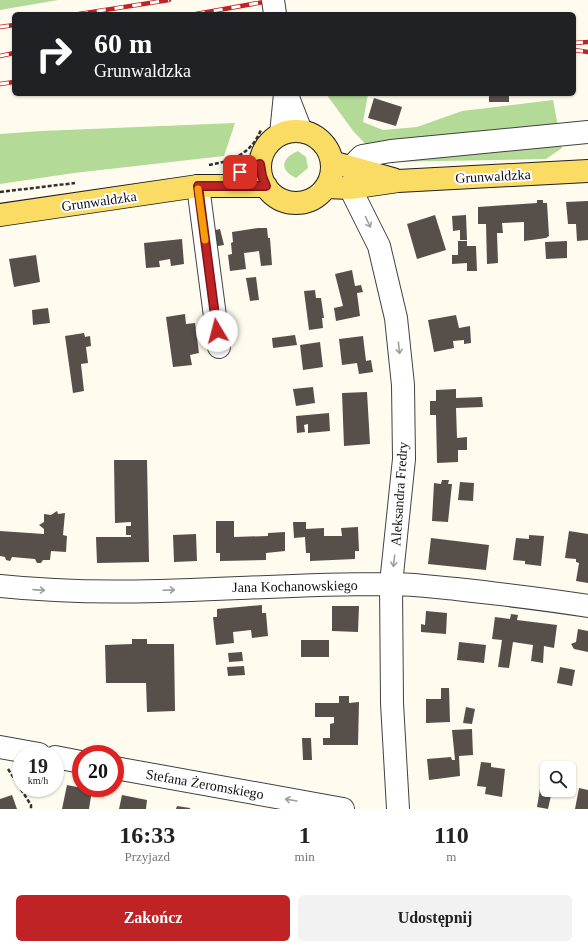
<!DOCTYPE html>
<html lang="pl">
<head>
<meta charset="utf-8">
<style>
	:root { --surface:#fff; --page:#f2f2f2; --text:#222; --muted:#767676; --accent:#c02325 }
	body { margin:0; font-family:"Times New Roman",serif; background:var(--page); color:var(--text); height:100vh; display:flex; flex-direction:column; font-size:15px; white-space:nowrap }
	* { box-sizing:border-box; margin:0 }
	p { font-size:13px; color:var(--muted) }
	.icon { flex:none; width:22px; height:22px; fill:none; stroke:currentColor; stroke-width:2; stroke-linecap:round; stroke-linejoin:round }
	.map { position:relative; height:809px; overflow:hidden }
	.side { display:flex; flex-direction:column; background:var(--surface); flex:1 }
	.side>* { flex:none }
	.top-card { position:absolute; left:12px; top:12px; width:564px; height:84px; border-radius:6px; box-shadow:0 1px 3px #0004; background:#202124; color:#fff; overflow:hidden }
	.fabs { position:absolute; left:540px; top:761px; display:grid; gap:8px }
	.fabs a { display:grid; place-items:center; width:36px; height:36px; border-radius:6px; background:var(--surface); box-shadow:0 1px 3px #0004; font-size:20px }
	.speed { position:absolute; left:12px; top:745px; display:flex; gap:8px; font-size:20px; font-weight:700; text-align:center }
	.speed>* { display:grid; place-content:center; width:52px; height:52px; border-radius:50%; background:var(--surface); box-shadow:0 1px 3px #0004; line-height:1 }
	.speed small { font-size:10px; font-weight:400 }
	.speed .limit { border:6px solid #d22; background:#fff; color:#111 }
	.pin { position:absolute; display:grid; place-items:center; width:34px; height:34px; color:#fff; margin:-17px; border-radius:8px; box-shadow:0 2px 6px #0006 }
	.me { position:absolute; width:44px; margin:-22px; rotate:352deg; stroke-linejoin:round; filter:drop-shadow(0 0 3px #0008) }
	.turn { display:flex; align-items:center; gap:14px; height:84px; padding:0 16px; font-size:18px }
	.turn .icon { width:52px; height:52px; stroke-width:2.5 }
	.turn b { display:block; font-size:28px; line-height:34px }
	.eta { display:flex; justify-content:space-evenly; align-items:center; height:68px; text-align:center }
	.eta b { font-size:24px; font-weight:700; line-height:28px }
	.button { display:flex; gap:8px; margin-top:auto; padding:8px 16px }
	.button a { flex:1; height:46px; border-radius:6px; background:var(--accent); color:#fff; font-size:16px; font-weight:700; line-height:46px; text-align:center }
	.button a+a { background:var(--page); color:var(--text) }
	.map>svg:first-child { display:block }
</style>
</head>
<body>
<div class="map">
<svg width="588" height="809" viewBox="0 0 588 809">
	<rect width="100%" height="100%" fill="#fffcef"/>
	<path fill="#b3db97" d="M0,0H58L0,10Z
		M326,94H368L363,122L383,130L417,127L462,111L553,100L562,148L546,159L383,162L354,132Z
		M235,123L224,156L74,173L0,184V134L41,131Z
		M298,151L306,157L308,168L296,178C279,170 281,158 298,151Z"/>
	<path fill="#574f4a" d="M489,94H509V102H489Z
		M374,98L402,107L396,126L368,118Z
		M537,200H543V203H547L549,236L546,238L524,241V222L502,223L503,233H497L498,263L487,264L486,224H478V207L537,203Z
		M588,201V240L577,241L576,224H568L566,202Z
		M435,215L446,250L417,259L407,224Z
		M466,215L467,240H460V230L453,231L452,216Z
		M258,228H267L268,238H270L272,265L261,266L259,251L244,253L246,269L230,271L228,255L232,254L231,243L233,242L232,232Z
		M220,229L224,245L212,247L211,231Z
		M182,239L184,264L171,266L170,259L159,261L160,267L146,268L144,243Z
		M458,241H467V246H476L477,271H467V263L452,264V255H458Z
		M567,241V258L546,259L545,242Z
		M36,255L40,282L14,287L9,259Z
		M352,270L355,286L361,285L363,292L357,293L360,316L336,321L334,308L343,306L335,274Z
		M256,277L259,300L250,301L246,278Z
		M315,290L316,298H321L324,318H322L323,328L309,330L304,291Z
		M48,308L50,323L33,325L32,310Z
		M185,314L186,324L195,323L199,353L190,355L192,365L173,367L166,317Z
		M456,315L459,328L470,326L471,343L464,344V340L453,341L454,348L434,352L428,320Z
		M84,333L85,337L90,336L91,346L86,347L88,363L81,364L84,391L73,393L65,336Z
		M295,335L297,345L273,348L272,338Z
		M363,336L366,361L371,360L373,372L359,374L357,363L342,365L339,339Z
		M320,342L323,367L303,370L300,345Z
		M313,387L315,403L296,406L293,389Z
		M456,389V398L482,397L483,407L456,408L457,438L467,437V450H458V462L437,463L436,415H430V401H436V390Z
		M367,392L370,444L344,446L342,393Z
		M329,413L330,431L308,433V424L304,425L305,432L297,433L296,416Z
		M114,460H147L149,562L97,563L96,537H131V535H126V526H131V522L115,523Z
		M442,480H449L448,484H452L448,522L432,521L434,483L441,484Z
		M460,482L474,483L473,501L458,500Z
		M57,511L58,514L65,513L63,535L67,536L66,552L51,551L50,560H43L41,563H37L35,559L12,557L10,561L6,560L5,557L0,556V531L44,534V529L39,525L44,522V514L51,515Z
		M216,521H234V537L268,536V533L285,532V551L266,553V560L220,561V553H216Z
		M293,522H306V529L324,528V536H342L341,528L358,527L359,551H355V559L310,561V553H306L305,537L294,538Z
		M569,531L588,534V583L576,581L579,563L576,562V559L565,558Z
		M196,534L197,561L174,562L173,535Z
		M529,535L544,536L541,566L525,564V561L513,560L516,538L529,539Z
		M431,538L489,545L486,570L428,564Z
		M262,605V613H266L268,636L252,638L251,630L233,632L234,643L216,645L213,617H217V609Z
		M332,606H359L358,632L332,631Z
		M426,611L447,613L446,634L421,632V624L425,625Z
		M511,614L518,615L517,620L557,625L554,648L544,646L543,663L531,661L533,645L513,642L509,668L498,667L502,640L492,639L495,617L510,619Z
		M578,629L588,631V652L574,649L571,644L576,642Z
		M132,639H147V644H174L175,711L147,712L146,683H106L105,645L132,644Z
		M301,640H329V657H301Z
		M459,642L486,645L484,663L457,660Z
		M242,652L243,661L229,662L228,653Z
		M244,666L245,675L228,676L227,667Z
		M560,667L575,670L572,686L557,683Z
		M441,688H449L450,722L426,723V699H441Z
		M339,696H349V703L359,702L358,745H323V738H330V724L334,723V717H315V703H339Z
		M466,707L475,709L472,724L463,723Z
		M472,729L473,755L459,756L460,776L429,780L427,759L451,757L452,760H455L452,730Z
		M302,738H311L312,760H303Z
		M481,762L491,763V767L505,769L502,797L485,794L486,787L477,786Z
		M67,785L92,790L89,809H62Z
		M579,788L588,790V809H575Z
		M540,789L552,791L548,809L537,807Z
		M12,795L17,809H0V799Z
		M122,795L147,800L146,809H119Z
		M177,806L190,808V809H176Z"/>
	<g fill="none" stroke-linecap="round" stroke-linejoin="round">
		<g stroke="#414141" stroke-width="24">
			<path id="minor" d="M287,95L301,131
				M281,134L285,94
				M351,167L362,156L391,151L588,132
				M198,186L219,347
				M350,188L379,246L396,318L403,385L404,459L391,584L392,703L398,809
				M0,586C130,600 260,583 390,584C412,584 434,587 456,589C501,594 544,599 588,606
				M0,747L39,754
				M55,757L81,762
				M115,768L343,809"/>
		</g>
		<g stroke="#1f1f1f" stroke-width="24">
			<path id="major" d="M260 167a36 36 0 1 1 72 0a36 36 0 1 1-72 0Z
				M332,162L393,179
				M326,187L350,188L398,181L588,171
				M0,215L198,186H266"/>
		</g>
		<path stroke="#303030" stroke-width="2.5" stroke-dasharray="4 2" stroke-linecap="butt" d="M228,161C245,153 253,148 261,130
			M209,165L228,161L229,168
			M0,192L75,183
			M8,769L31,805V809"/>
		<use href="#minor" stroke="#fff" stroke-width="22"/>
		<use href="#major" stroke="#fadb63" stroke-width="22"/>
		<g stroke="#c02325" stroke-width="4.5">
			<path id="rail" d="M79,14L169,0
				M196,14L275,0
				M0,27L14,25
				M574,43L588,42
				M574,50L588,52
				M0,56L14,53
				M0,84L14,82"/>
		</g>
		<use href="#rail" stroke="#fff" stroke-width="3" stroke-dasharray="9" stroke-linecap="butt"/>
		<g stroke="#414141" stroke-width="24" stroke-linecap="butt">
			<path id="minor-bridge" d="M273,0L275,14"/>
		</g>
		<use href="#minor-bridge" stroke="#fff" stroke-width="22"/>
	</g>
	<defs><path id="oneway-shaft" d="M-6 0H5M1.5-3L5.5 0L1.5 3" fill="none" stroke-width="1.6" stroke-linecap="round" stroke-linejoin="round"/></defs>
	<g stroke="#9f9f9f">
		<use href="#oneway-shaft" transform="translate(368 222) rotate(65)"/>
		<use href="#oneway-shaft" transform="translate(399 348) rotate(84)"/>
		<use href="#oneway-shaft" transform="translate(394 561) rotate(96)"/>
		<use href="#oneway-shaft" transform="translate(39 590) rotate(4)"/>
		<use href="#oneway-shaft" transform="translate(169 590) rotate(-2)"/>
		<use href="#oneway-shaft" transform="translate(291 800) rotate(-170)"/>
	</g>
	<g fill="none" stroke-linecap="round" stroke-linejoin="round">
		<g stroke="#7d1718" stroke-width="10">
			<path id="route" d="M217,331L198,186H266L262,176L260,164L240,172"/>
		</g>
		<use href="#route" stroke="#c02325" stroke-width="7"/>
		<path stroke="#f59e0b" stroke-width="7" d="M198,189L205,240"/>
	</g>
	<g text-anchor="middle" stroke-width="4" stroke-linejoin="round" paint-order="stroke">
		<g font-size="14" fill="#0e0e0e" stroke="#fff">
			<text transform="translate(493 176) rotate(-3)" y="5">Grunwaldzka</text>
			<text transform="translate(99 201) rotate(-8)" y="5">Grunwaldzka</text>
			<text transform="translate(399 494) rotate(-86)" y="5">Aleksandra Fredry</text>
			<text transform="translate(295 586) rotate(-1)" y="5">Jana Kochanowskiego</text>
			<text transform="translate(205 784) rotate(10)" y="5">Stefana Żeromskiego</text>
		</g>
	</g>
</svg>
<div class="fabs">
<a><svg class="icon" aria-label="search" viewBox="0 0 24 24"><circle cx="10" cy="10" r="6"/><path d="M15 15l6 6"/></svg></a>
</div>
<div class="speed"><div>19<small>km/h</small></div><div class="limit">20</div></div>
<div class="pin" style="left:240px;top:172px;background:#d93025"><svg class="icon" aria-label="arrive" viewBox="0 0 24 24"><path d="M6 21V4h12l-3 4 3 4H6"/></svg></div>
<svg class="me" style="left:217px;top:331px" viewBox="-20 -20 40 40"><circle r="19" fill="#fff"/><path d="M0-13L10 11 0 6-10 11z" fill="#c02325"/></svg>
<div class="top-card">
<div class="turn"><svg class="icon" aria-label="right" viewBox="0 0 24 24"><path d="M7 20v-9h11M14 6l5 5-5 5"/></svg><div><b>60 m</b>Grunwaldzka</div></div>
</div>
</div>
<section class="side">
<div class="eta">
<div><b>16:33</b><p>Przyjazd</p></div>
<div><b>1</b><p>min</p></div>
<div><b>110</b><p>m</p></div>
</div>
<div class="button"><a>Zakończ</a><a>Udostępnij</a></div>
</section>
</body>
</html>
